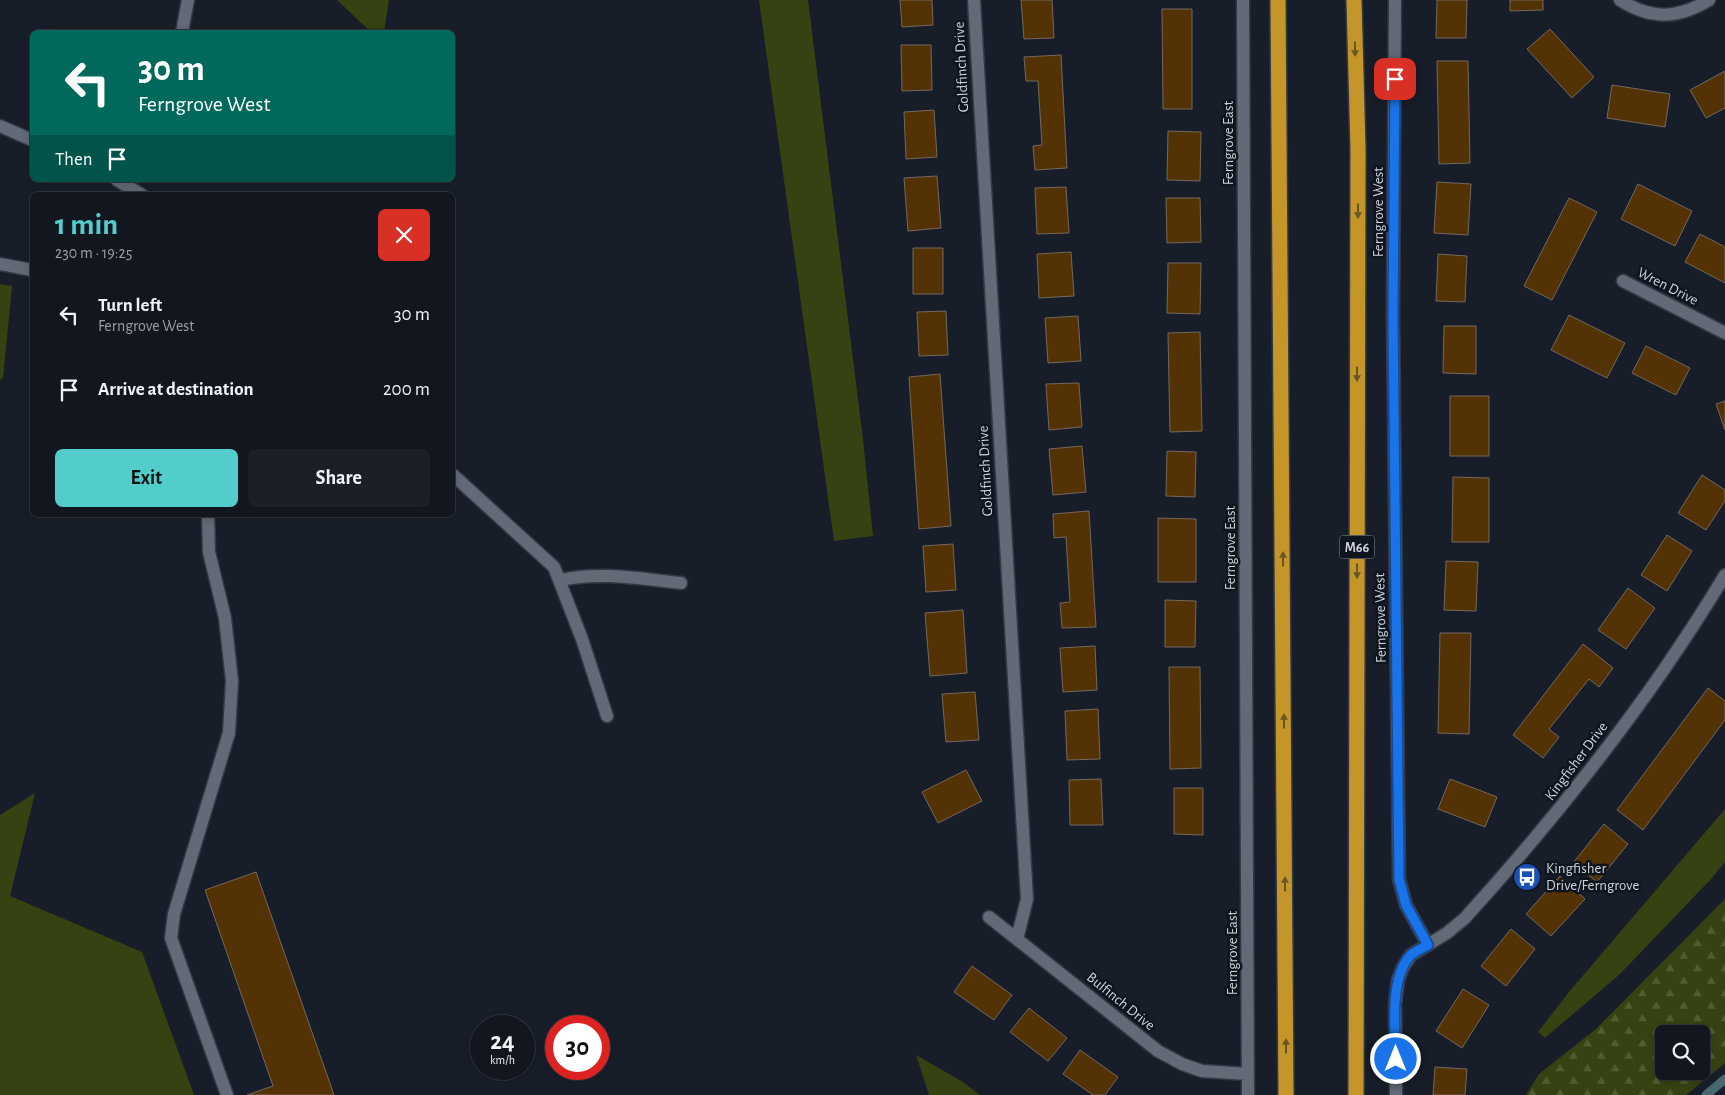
<!DOCTYPE html>
<html lang="en">
<head>
<meta charset="utf-8">
<style>
	:root { --surface:#12161f; --page:#1b1f28; --text:#f1f3f6; --muted:#9c9fa4; --line:#31353d; --accent:#52cdcc }
	body { margin:0; font-family:"Alegreya Sans",sans-serif; background:var(--page); color:var(--text); height:100vh; display:flex; flex-direction:column; font-size:19px; white-space:nowrap }
	* { box-sizing:border-box; margin:0 }
	p { font-size:16px; color:var(--muted) }
	.icon { flex:none; width:28px; height:28px; fill:none; stroke:currentColor; stroke-width:2; stroke-linecap:round; stroke-linejoin:round }
	.map { position:relative; flex:1; overflow:hidden }
	.side { position:absolute; left:30px; top:192px; width:425px; height:325px; display:flex; flex-direction:column; background:var(--surface); border-radius:8px; box-shadow:0 2px 8px #0003,0 0 0 1px var(--line) }
	.side>* { flex:none }
	.hud { position:absolute; left:30px; top:30px; width:425px; height:152px; border-radius:8px; box-shadow:0 2px 8px #0003,0 0 0 1px var(--line); background:#00695c; color:#fff; overflow:hidden }
	.controls { position:absolute; left:1655px; top:1025px; display:grid; gap:10px }
	.controls a { display:grid; place-items:center; width:55px; height:55px; border-radius:8px; background:var(--surface); box-shadow:0 2px 8px #0003,0 0 0 1px var(--line); font-size:25px }
	.speed { position:absolute; left:470px; top:1015px; display:flex; gap:10px; font-size:25px; font-weight:700; text-align:center }
	.speed>* { display:grid; place-content:center; width:65px; height:65px; border-radius:50%; background:var(--surface); box-shadow:0 2px 8px #0003,0 0 0 1px var(--line); line-height:1 }
	.speed small { font-size:12px; font-weight:400 }
	.speed .limit { border:8px solid #d22; background:#fff; color:#111 }
	.pin { position:absolute; display:grid; place-items:center; width:42px; height:42px; color:#fff; margin:-21px; border-radius:10px; box-shadow:0 2px 8px #0006 }
	.me { position:absolute; width:55px; margin:-28px; rotate:0deg; stroke-linejoin:round; filter:drop-shadow(0 0 4px #0008) }
	.turn { display:flex; align-items:center; gap:18px; height:105px; padding:0 25px; font-size:22px }
	.turn .icon { width:65px; height:65px; stroke-width:2.5 }
	.turn b { display:block; font-size:35px; line-height:42px }
	.then { display:flex; align-items:center; height:48px; padding:0 25px; background:#0003; gap:10px; font-size:19px }
	.round { display:grid; place-items:center; flex:none; width:52px; height:52px; border-radius:8px; background:var(--page) }
	.summary { display:flex; align-items:center; justify-content:space-between; height:85px; padding:0 25px }
	h1 { font-size:30px; font-weight:700; line-height:38px; color:var(--accent) }
	.cta { display:flex; gap:10px; margin-top:auto; padding:10px 25px }
	.cta a { flex:1; height:58px; border-radius:8px; background:var(--accent); color:#111; font-size:20px; font-weight:700; line-height:58px; text-align:center }
	.cta a+a { background:var(--page); color:var(--text) }
	ul { padding:0; list-style:none }
	li { display:flex; align-items:center; gap:15px; height:75px; padding:0 25px }
	li div { flex:1 }
	li b { display:block; font-size:19px }
	li em { font-style:normal }
	.map>svg:first-child { display:block }
</style>
</head>
<body>
<div class="map">
<svg width="1725" height="1095" viewBox="0 0 1725 1095">
	<defs>
		<pattern id="forest-firs" width="22" height="20" patternUnits="userSpaceOnUse" patternTransform="scale(1.25)"><rect width="22" height="20" fill="#364211"/><path d="M5 1l3.5 6h-7zM16 11l3.5 6h-7z" fill="#525c33"/></pattern>
	</defs>
	<rect width="100%" height="100%" fill="#181e29"/>
	<path fill="#364211" d="M337,0H389L384,32H371Z
		M759,0H808L863,439L873,536L834,541Z
		M0,284L12,286L3,378L0,380Z
		M35,793L10,896L142,952L194,1095H0V815Z
		M1725,809V862L1711,879L1620,974L1545,1038L1538,1032L1569,992Z
		M916,1055L963,1082L980,1095H929Z"/>
	<path fill="url(#forest-firs)" fill-rule="evenodd" d="M1725,899V1063L1686,1095H1526L1539,1074L1596,1029ZM1664,1034H1701V1071H1664Z"/>
	<g fill="none" stroke-linecap="round" stroke-linejoin="round">
		<path stroke="#46686e" stroke-width="9" d="M1706,1095L1725,1079"/>
	</g>
	<path fill="#533306" stroke="#74685c" d="M900,0H932L933,25L902,27Z
		M1021,0H1052L1054,38L1024,39Z
		M1437,0H1467L1466,38H1436Z
		M1510,0H1543V10L1510,11Z
		M1162,9H1192V109H1163Z
		M1550,29L1594,77L1572,98L1527,49Z
		M901,45H931L932,90L902,91Z
		M1061,55L1067,168L1035,170L1033,146L1042,145L1038,81H1026L1024,57Z
		M1437,61H1468L1470,163L1439,164Z
		M1725,71V108L1706,118L1690,90Z
		M1612,85L1670,94L1665,127L1607,118Z
		M934,110L937,157L906,159L904,112Z
		M1168,131L1201,132L1200,181L1167,180Z
		M937,176L941,228L908,231L904,178Z
		M1437,182L1471,184L1468,235L1434,233Z
		M1638,184L1692,211L1675,246L1621,219Z
		M1066,187L1069,233L1037,234L1035,188Z
		M1166,198H1200L1201,242L1167,243Z
		M1569,198L1597,212L1552,300L1524,286Z
		M1700,234L1725,247V283L1685,262Z
		M913,248H943V294H913Z
		M1071,252L1074,296L1039,298L1037,254Z
		M1438,254L1467,256L1465,302L1436,301Z
		M1168,263H1201L1200,314L1167,313Z
		M946,311L948,355L919,356L917,312Z
		M1569,315L1625,343L1607,378L1551,350Z
		M1078,316L1081,361L1048,363L1045,318Z
		M1444,326H1476V374L1443,373Z
		M1200,332L1202,431L1170,432L1168,333Z
		M1646,346L1690,368L1676,395L1632,373Z
		M940,374L951,526L919,529L909,377Z
		M1079,383L1082,427L1049,430L1046,384Z
		M1450,396H1489V456H1450Z
		M1725,401V430L1716,404Z
		M1082,446L1086,492L1053,495L1049,449Z
		M1167,451L1196,452L1195,497L1166,496Z
		M1702,475L1725,490V501L1706,530L1678,513Z
		M1453,477L1489,478V542H1452Z
		M1089,511L1096,627L1062,628L1060,603L1070,602L1066,537L1054,538L1053,514Z
		M1158,518L1196,519V582H1158Z
		M1667,535L1692,551L1667,591L1641,575Z
		M953,544L956,590L926,592L923,546Z
		M1446,561L1478,562L1476,611L1444,610Z
		M1628,588L1655,608L1626,649L1598,630Z
		M1165,600L1196,601L1195,647H1165Z
		M963,610L967,673L930,676L925,613Z
		M1440,633H1471L1469,734L1438,733Z
		M1583,644L1613,668L1599,687L1589,679L1549,729L1559,737L1543,758L1513,735Z
		M1095,646L1097,690L1063,692L1060,648Z
		M1169,667H1200L1201,768L1170,769Z
		M1708,688L1725,701V720L1643,830L1617,810Z
		M975,692L979,740L946,742L942,694Z
		M1098,709L1100,759L1067,760L1065,711Z
		M966,770L982,801L938,823L922,792Z
		M1101,779L1103,825H1070L1069,780Z
		M1450,779L1497,797L1485,827L1438,809Z
		M1174,788H1203V835L1174,834Z
		M1604,824L1628,844L1597,882L1573,863Z
		M256,872L334,1095H247L273,1086L205,890Z
		M1560,876L1585,899L1551,936L1526,914Z
		M1511,929L1535,949L1506,986L1481,966Z
		M972,966L1012,995L994,1020L954,992Z
		M1463,989L1489,1005L1462,1048L1436,1031Z
		M1029,1008L1067,1038L1048,1061L1010,1032Z
		M1080,1050L1118,1077L1105,1095H1093L1063,1074Z
		M1435,1067L1467,1069L1465,1095H1433Z"/>
	<g fill="none" stroke-linecap="round" stroke-linejoin="round">
		<g stroke="#343841" stroke-width="15">
			<path id="lane" d="M182,32L188,0
				M0,126L32,140
				M117,180L142,195
				M0,264L32,270
				M452,474L554,567L582,639L607,716
				M208,515L209,552L225,618L232,681L229,733L174,914L171,938L227,1095
				M561,580C599,571 642,579 681,583"/>
		</g>
		<g stroke="#343841" stroke-width="15">
			<path id="street" d="M974,0L1027,899L1017,939
				M1243,0L1248,1095
				M1395,0L1393,317L1399,879L1406,905L1428,945
				M1620,0C1651,20 1678,19 1709,0
				M1623,281L1725,333
				M989,917L1158,1051L1182,1064L1202,1071L1248,1074
				M1396,1095L1395,1004L1398,980L1403,967L1411,955L1447,933L1465,918C1561,812 1651,698 1725,575"/>
		</g>
		<g stroke="#343841" stroke-width="18">
			<path id="highway" d="M1278,0L1286,1095
				M1354,0L1358,149L1356,1095"/>
		</g>
		<use href="#lane" stroke="#626977" stroke-width="12"/>
		<use href="#street" stroke="#626977" stroke-width="12"/>
		<use href="#highway" stroke="#c49629" stroke-width="15"/>
	</g>
	<defs><path id="oneway-solid" d="M-6-.8H1V-3.2L6.5 0L1 3.2V.8H-6Z" transform="scale(1.25)"/></defs>
	<g fill="#6a5624">
		<use href="#oneway-solid" transform="translate(1355 49) rotate(89)"/>
		<use href="#oneway-solid" transform="translate(1358 211) rotate(90)"/>
		<use href="#oneway-solid" transform="translate(1357 374) rotate(90)"/>
		<use href="#oneway-solid" transform="translate(1283 559) rotate(-90)"/>
		<use href="#oneway-solid" transform="translate(1357 571) rotate(90)"/>
		<use href="#oneway-solid" transform="translate(1284 721) rotate(-90)"/>
		<use href="#oneway-solid" transform="translate(1285 884) rotate(-90)"/>
		<use href="#oneway-solid" transform="translate(1286 1046) rotate(-90)"/>
	</g>
	<g fill="none" stroke-linecap="round" stroke-linejoin="round">
		<g stroke="#114b97" stroke-width="12">
			<path id="route" d="M1395,79L1393,317L1399,879L1406,905L1428,945C1423,948 1416,951 1411,955C1389,977 1395,1030 1396,1059"/>
		</g>
		<use href="#route" stroke="#1a73e8" stroke-width="9"/>
	</g>
	<defs>
		<g id="bus-disc" transform="scale(1.4375)"><circle r="9.5" fill="#1a4fb4" stroke="#0f151f"/><path d="M-5-6H5V4H4V6H2V4H-2V6H-4V4H-5ZM-3.5-4V0h7V-4ZM-3.5 1.2v1.5H-2V1.2ZM2 1.2v1.5H3.5V1.2Z" fill="#fff"/></g>
	</defs>
	<g fill-rule="evenodd">
		<use href="#bus-disc" x="1527" y="877"/>
	</g>
	<g text-anchor="middle" stroke-width="5" stroke-linejoin="round" paint-order="stroke">
		<rect fill="#0f151f" stroke="#9599a2" stroke-width="1" x="1339.5" y="535.5" width="35" height="23" rx="4"/>
		<g font-size="14" font-weight="bold" fill="#ced2da">
			<text x="1357" y="552">M66</text>
		</g>
		<g font-size="15" fill="#ced2da" stroke="#0f151f">
			<text transform="translate(961 67) rotate(-93)" y="5">Goldfinch Drive</text>
			<text transform="translate(1228 143) rotate(-90)" y="5">Ferngrove East</text>
			<text transform="translate(1378 212) rotate(-90)" y="5">Ferngrove West</text>
			<text transform="translate(1668 286) rotate(27)" y="5">Wren Drive</text>
			<text transform="translate(985 471) rotate(-93)" y="5">Goldfinch Drive</text>
			<text transform="translate(1230 548) rotate(-90)" y="5">Ferngrove East</text>
			<text transform="translate(1380 618) rotate(-91)" y="5">Ferngrove West</text>
			<text transform="translate(1576 761) rotate(-53)" y="5">Kingfisher Drive</text>
			<text transform="translate(1232 953) rotate(-90)" y="5">Ferngrove East</text>
			<text transform="translate(1121 1001) rotate(39)" y="5">Bulfinch Drive</text>
		</g>
		<g font-size="15" fill="#ced2da" stroke="#0f151f" text-anchor="start">
			<text x="1546" y="873">Kingfisher<tspan x="1546" dy="17">Drive/Ferngrove</tspan></text>
		</g>
	</g>
</svg>
<div class="controls">
<a><svg class="icon" aria-label="search" viewBox="0 0 24 24"><circle cx="10" cy="10" r="6"/><path d="M15 15l6 6"/></svg></a>
</div>
<div class="speed"><div>24<small>km/h</small></div><div class="limit">30</div></div>
<div class="pin" style="left:1395px;top:79px;background:#d93025"><svg class="icon" aria-label="arrive" viewBox="0 0 24 24"><path d="M6 21V4h12l-3 4 3 4H6"/></svg></div>
<svg class="me" style="left:1396px;top:1059px" viewBox="-20 -20 40 40"><circle r="17" fill="#1a73e8" stroke="#fff" stroke-width="3"/><path d="M0-11L8 9 0 5-8 9z" fill="#fff"/></svg>
<div class="hud">
<div class="turn"><svg class="icon" aria-label="left" viewBox="0 0 24 24"><path d="M17 20v-9H6M10 6l-5 5 5 5"/></svg><div><b>30 m</b>Ferngrove West</div></div>
<div class="then">Then<svg class="icon" aria-label="arrive" viewBox="0 0 24 24"><path d="M6 21V4h12l-3 4 3 4H6"/></svg></div>
</div>
<section class="side">
<div class="summary"><div><h1>1 min</h1><p>230 m · 19:25</p></div><a class="round" style="background:#d93025;color:#fff"><svg class="icon" aria-label="close" viewBox="0 0 24 24"><path d="M6 6l12 12M18 6L6 18"/></svg></a></div>
<ul>
<li><svg class="icon" aria-label="left" viewBox="0 0 24 24"><path d="M17 20v-9H6M10 6l-5 5 5 5"/></svg><div><b>Turn left</b><p>Ferngrove West</p></div><em>30 m</em></li>
<li><svg class="icon" aria-label="arrive" viewBox="0 0 24 24"><path d="M6 21V4h12l-3 4 3 4H6"/></svg><div><b>Arrive at destination</b></div><em>200 m</em></li>
</ul>
<div class="cta"><a>Exit</a><a>Share</a></div>
</section>
</div>
</body>
</html>
